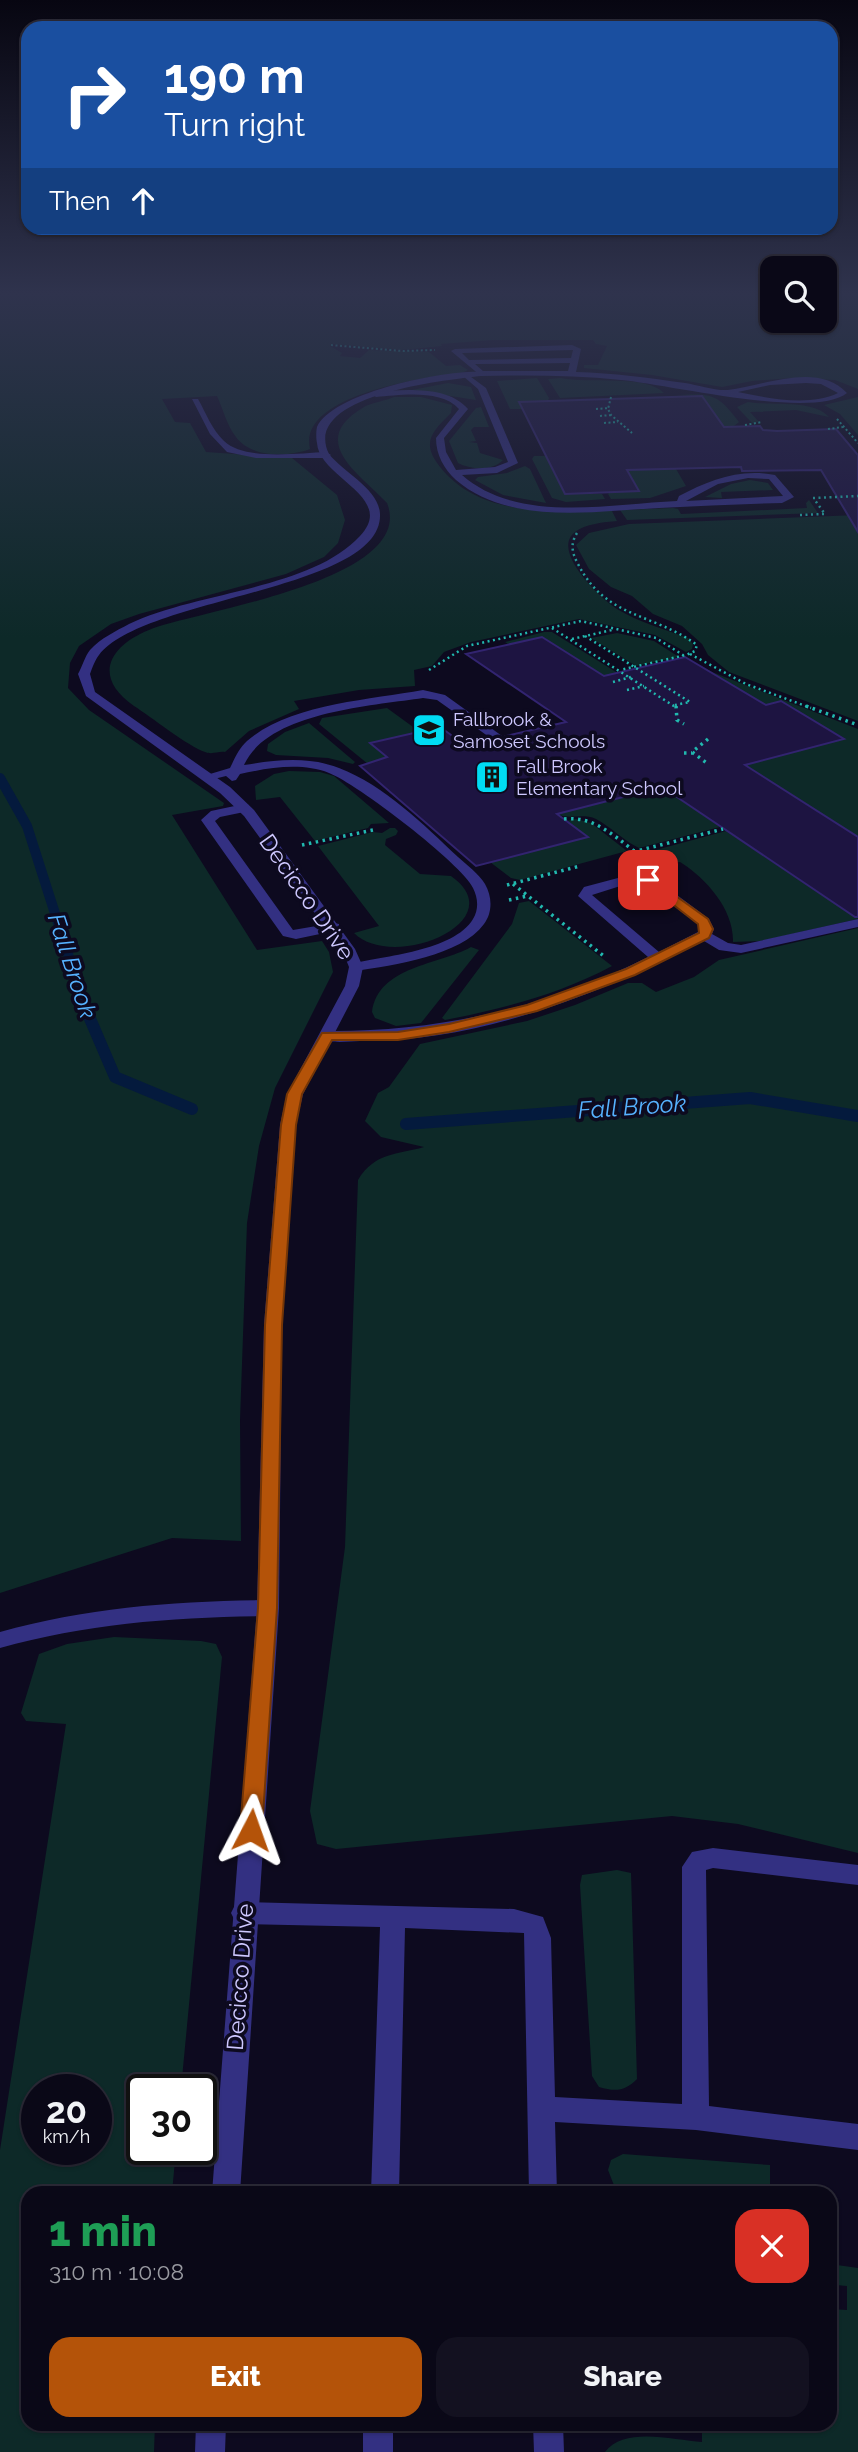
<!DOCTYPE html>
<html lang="en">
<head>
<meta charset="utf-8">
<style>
	:root { --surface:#0a0817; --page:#131120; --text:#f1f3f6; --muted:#999aa1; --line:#2a2936; --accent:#b45309 }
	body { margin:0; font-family:Raleway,sans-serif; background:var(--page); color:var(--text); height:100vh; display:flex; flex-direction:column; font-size:26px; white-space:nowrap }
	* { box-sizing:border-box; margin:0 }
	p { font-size:23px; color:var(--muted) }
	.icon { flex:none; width:38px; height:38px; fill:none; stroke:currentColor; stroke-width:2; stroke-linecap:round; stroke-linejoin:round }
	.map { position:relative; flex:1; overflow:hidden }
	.details { position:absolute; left:21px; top:2186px; width:816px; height:245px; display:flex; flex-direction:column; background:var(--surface); border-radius:21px; box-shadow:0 2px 5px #0004,0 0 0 2px var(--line) }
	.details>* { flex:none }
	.banner { position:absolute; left:21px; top:21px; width:817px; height:214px; border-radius:21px; box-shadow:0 2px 5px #0004,0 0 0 2px var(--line); background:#1a4fa0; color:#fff; overflow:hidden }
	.tools { position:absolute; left:760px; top:256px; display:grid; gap:14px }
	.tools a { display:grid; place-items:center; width:77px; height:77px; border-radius:14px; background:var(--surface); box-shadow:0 2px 5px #0004,0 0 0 2px var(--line); font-size:35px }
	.speed { position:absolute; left:21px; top:2074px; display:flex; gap:14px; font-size:35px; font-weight:700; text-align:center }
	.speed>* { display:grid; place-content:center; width:91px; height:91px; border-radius:50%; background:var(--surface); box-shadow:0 2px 5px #0004,0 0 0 2px var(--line); line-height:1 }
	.speed small { font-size:18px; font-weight:400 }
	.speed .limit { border:4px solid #111; border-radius:10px; background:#fff; color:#111 }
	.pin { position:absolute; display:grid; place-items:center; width:60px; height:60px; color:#fff; margin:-30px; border-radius:14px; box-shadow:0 4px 10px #0006 }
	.me { position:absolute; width:77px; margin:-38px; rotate:4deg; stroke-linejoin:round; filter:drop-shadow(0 0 5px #0008) }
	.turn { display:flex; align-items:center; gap:24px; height:147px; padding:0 28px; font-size:32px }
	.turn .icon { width:91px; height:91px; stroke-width:2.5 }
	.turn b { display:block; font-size:49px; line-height:60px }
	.then { display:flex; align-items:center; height:66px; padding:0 28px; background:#0003; gap:14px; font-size:26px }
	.round { display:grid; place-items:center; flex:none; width:74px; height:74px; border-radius:21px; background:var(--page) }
	.summary { display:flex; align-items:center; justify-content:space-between; height:119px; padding:0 28px }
	h1 { font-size:42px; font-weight:800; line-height:52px; color:#1e9e55 }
	.action { display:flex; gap:14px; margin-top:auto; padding:14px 28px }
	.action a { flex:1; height:80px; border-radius:21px; background:var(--accent); color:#fff; font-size:28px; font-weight:800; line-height:80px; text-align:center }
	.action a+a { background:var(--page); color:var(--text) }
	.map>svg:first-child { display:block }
</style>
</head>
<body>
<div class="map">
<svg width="858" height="2452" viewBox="0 0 858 2452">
	<rect width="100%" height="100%" fill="#0d0a1f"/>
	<path fill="#0d2928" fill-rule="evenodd" d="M0,294H772V320H824V294H858V389L835,380L792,378L752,381L722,387L652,375L584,368V365H598L607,346L596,344L593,340H493L441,344L442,346L402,350L333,344L330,346L342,353L340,356L360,358L369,350L429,352L446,366L460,365L468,370C457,376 443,375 431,377C397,383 299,401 310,449C289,457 251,458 236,437C227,426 223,409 217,396L162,399L175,422L190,423L206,452L292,458L337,495L345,520L338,543L324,557L286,574L139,614L111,624L79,646L70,663L68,688L89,710L224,803L223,806L172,815L257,950L322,941L329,952L333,972L275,1088L259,1146L247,1223L240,1420L241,1541L172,1538L0,1593Z
		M537,378L549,398L548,401L520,402L523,409H510L497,381Z
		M561,378C587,384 646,374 664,393L560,398L548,379Z
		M448,383L471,387L476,400L412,390Z
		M673,395C710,394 716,391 739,422L734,426L737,431H727L702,396Z
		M394,397H421L452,405L451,413C433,431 420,442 440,467C482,519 552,510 612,511L617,521C604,522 585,524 575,532C550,551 601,599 617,609C638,622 664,629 688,638L693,644L692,649L686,652L655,635L579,619L471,642L444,652L432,666L414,670L415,686L359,690L294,701L299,709L249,731L225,752C218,751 212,755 205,752C189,747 150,716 134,706C92,677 109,646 149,630C195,611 418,581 387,503C359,473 306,441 364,407C373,402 386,401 394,397Z
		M858,397V435L840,414L824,405Z
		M748,402C772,406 813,399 829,417L796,410L750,412L759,422L752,423L737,407Z
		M481,407L489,427H474L471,430L476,441L469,442L477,443L480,453L503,460C493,471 471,470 458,463L449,441L476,408Z
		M534,456H546L565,494H602L605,499L566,502L552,498L532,459Z
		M669,457L686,486L650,498L611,499L608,494L610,492L638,491L620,459Z
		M525,466L530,469L546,503L503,495L475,480L478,477L507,473Z
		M750,480L768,483L773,490L721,492L722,498L705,497L731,484Z
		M809,500L818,513L627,520L620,510L673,508L678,509L681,514L807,508L806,503Z
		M858,515V721L729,672L708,655L702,644L682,626L653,614L632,596L611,587L589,569L576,545L589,533L629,524Z
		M544,632H552L624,677L611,680L542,637L508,644L505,642Z
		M617,633L654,641L679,657L636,666L591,638Z
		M685,657L712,672L858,729V837L745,765L844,738L834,732L830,734L810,718L724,715Z
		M387,708L420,732L371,743L389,758L368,764L319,724L322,718Z
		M309,723L355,762L353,764L328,758L276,755L267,751L268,744L285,732Z
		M637,770L720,827L639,848C624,841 611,827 596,819C583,813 568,820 557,814L617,799Z
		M289,771L320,772L334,776L389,823L371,824L368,828L315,841L280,797L256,800L255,786L274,774Z
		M576,819L591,823L627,851L520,880L511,878L490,862L587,837L566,821Z
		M390,828H395L398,831L396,835L386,839L385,845L420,874L451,876C515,921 393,972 354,933L379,926L318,846L373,832L382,833Z
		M726,831L847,912L858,908V919L761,941L733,942C734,910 707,879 680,862L653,865L637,855Z
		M529,901L612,966C560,994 502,1009 445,1020L442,1018L512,924L519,903Z
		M858,928V1853L738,1824L672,1816L336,1849L317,1844L310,1811L345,1547L358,1180C375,1152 397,1155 424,1147L381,1137L365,1121L378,1093L389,1087L420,1044L527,1021L575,1005L628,983H642L656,992L694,977L719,960Z
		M471,947L479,950L421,1023L396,1026L375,1018L372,1012C378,966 439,965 471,947Z
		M114,1637L201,1641L216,1644L222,1657L181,2089L142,2090V2149H176L172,2193H28V2424H155L154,2452H0V2150L66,1724L26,1721L21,1713L39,1654L67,1644ZM37,2090H96V2149H37Z
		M617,1870L631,1873L637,2079C625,2091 616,2092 599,2087L592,2076L580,1885L582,1875Z
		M623,2154L770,2165V2193H617L608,2170L611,2160Z
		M837,2265L858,2268V2452H605C624,2426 674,2440 702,2442V2424H830V2309L847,2310V2286L836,2285Z"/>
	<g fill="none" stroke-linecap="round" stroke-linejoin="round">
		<path stroke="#041a3d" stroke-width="10" d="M0,778L27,826L83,1001"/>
		<path stroke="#041a3d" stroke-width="12" d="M82,1000L115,1077L192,1109
			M406,1124L750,1098L858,1116"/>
	</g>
	<path fill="#1d1441" stroke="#322470" stroke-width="2" d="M702,396L724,427L760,426L763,430L777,431L836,429L858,455V532L821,470L742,471L741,467L627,470L639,491L565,494L519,402Z
		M542,637L604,676L685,657L766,705L781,701L844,739L745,765L858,837V917H855L662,787L557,814L588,837L476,866L360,766L387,757L370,743L440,727L465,745L488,740L500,747L511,742L506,736L566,722L466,654Z"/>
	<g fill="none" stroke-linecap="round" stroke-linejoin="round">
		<path stroke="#21b9af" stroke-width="2" stroke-dasharray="2 2.5" stroke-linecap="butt" d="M331,345L402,351L435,350
			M611,397L608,409L611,415L632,433
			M596,409L609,408
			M600,416L611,415
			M837,419L858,443
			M604,423L618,422
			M745,425L762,422
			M828,429L843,427"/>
		<path stroke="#21b9af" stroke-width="2.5" stroke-dasharray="2 3.5" stroke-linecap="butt" d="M813,498L858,496
			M800,515L825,514L814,499
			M577,533C570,544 572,553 578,564C606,619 652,612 697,645L695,651L686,655L620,670
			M552,628L677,708
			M585,636L690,702L675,705
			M572,639L612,630
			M690,654L746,684L811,708
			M429,670L467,646L581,621L656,638L683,655
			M613,682L631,677
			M627,690L644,686"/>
		<path stroke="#21b9af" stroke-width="3.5" stroke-dasharray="2.5 4.5" stroke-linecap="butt" d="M676,706L677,720L684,724
			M806,706L858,725
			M708,739L692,752L708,764
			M684,753H692
			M564,819C593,816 612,834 634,851
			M302,845L373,830
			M633,852L723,829
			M513,884L605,957
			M507,885L580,866
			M509,900L527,896"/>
		<path fill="#333082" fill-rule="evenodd" d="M572,345L581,349L576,372C613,373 649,378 685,383C698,385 715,391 728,390C763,386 818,361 847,393C814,420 667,384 621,380C574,375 528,375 481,376L451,351L455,349ZM573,350L571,358L469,360L462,353ZM570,363L568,371H483L475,364ZM806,383L821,384L838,393C809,407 767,398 738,392L770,385Z
			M467,374L486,388L518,463L497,473L462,475C518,524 609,504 677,501L679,496C709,480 740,468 775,475L794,497L782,503C741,504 700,506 659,508C594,511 510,526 456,480C444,469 436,455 436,438L459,409C441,389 401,395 376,397L372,394L376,391C405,390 448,385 468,409L444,438L446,452L456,470L495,467L508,462L478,389L463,376ZM748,478L769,479L783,496L686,501L718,484Z
			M192,399H198C206,413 212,430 224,441C245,461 299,453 326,452L331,455L326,458H256L227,452L210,434Z
			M423,690L445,695L509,741L499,744L437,700L423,698C371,706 268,712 244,765C275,760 308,756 339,768C384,785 424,825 458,857C467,865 479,874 485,884C492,896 493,912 484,924C461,956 393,965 356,971L349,967L351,964C383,956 454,951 473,919C479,909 478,898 473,888C462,864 356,783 329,773C301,762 268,768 240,774L236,780L232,781L226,776L206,781L200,777L230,768C235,758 239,748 247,741C289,704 369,700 423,690Z
			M244,804L249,805V811L220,817L215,821L293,930L334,923L339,924V930L296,939L283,936L201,820L211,811Z
			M633,874L653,877L709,919L714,929L712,934L728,943L741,945L858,919V927L741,953L719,950L704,941C599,994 480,1042 360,1041C348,1041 328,1045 319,1036L327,1031C438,1032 549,1007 648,957L578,896L584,887ZM633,882L644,884L698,924V932L659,952L592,895Z
			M268,1600L276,1602L279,1608L276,1614L268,1616C177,1617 88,1623 0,1648V1632C88,1607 177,1601 268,1600Z
			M713,1848L858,1865V1885L713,1868L706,1870L709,2106L858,2124V2150L696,2130L555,2122L557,2193H529L524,1933L405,1928L399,2193H371L380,1927L244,1924L235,1921L231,1913L235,1905L244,1902L514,1909L543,1917L551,1938L555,2097L682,2104V1867L692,1852Z
			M363,2424H393V2452H363Z
			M533,2424H563L564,2452H534Z"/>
		<path fill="#333082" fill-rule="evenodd" d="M484,372L481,376C446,380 300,395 329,454C343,472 379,489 380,514C383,590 143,597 99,655C95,660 92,668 90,674L95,692L230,787L254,810L355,949L363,967L359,986L303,1094L296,1125L282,1325L279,1608L240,2193H212L257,1608L264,1325L280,1125L287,1094L345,986L349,967L343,952L244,816L220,793L86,696L78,674C82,667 85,656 90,650C101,638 116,631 129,624C197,591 310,590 360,536C397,497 319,478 317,443C316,439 316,431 317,427C333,392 448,369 484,372Z
			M196,2424H226L225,2452H195Z"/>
	</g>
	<linearGradient id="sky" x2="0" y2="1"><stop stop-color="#070611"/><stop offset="0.46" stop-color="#2f334d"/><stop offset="1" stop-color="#2f334d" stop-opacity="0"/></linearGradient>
	<rect width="858" height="638" fill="url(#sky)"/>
	<path fill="#b45309" stroke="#753606" stroke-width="2" d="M648,876L708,919L713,929L709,938L635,975L537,1011L449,1032L398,1040H332L302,1094L296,1125L282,1325L277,1608L262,1830L258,1836L251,1839L243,1836L240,1830L258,1608L265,1325L281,1125L287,1094L322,1033L398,1032L449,1024L527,1005L626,969L699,933L698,924L644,882L642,880Z"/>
	<defs>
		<g id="school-square" transform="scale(1.75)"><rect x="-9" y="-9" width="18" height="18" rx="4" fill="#00dcf3" stroke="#0d0a1f"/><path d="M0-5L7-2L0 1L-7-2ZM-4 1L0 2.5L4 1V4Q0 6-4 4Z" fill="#111"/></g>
		<g id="building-square" transform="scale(1.75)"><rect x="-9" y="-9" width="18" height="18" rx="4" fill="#00dcf3" stroke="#0d0a1f"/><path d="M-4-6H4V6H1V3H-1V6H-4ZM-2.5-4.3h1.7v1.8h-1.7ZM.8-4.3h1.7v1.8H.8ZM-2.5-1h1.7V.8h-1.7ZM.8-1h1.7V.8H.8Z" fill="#111"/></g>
	</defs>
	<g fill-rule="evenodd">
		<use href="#school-square" x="429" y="730"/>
		<use href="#building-square" x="492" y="777"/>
	</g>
	<g text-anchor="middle" stroke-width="7" stroke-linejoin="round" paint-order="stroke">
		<g font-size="19" fill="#cec8ff" stroke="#0d0a1f" text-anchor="start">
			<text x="453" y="726">Fallbrook &amp;<tspan x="453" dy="22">Samoset Schools</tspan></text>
			<text x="516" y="773">Fall Brook<tspan x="516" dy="22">Elementary School</tspan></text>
		</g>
		<g font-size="23" fill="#cec8ff" stroke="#0d0a1f">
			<text transform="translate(307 897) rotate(55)" y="8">Decicco Drive</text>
			<text transform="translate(240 1977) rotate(-86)" y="8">Decicco Drive</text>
		</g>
		<g font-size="24" font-style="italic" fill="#56b2ff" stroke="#0d0a1f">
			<text transform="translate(72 966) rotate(72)" y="8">Fall Brook</text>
			<text transform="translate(632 1107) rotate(-4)" y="8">Fall Brook</text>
		</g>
	</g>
</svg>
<div class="tools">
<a><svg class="icon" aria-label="search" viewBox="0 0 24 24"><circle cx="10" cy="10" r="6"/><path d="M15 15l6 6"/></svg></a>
</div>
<div class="speed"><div>20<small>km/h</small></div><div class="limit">30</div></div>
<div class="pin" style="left:648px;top:880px;background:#d93025"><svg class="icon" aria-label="arrive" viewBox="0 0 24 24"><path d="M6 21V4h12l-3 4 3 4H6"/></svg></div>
<svg class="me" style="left:251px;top:1830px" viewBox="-20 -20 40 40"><path d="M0-17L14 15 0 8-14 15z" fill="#b45309" stroke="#fff" stroke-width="4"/></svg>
<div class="banner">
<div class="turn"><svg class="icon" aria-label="right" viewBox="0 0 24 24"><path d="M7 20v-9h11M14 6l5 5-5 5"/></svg><div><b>190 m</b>Turn right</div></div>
<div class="then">Then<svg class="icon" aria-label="ahead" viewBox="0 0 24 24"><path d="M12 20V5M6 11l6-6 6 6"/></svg></div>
</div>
<section class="details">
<div class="summary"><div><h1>1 min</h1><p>310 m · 10:08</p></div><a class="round" style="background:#d93025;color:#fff"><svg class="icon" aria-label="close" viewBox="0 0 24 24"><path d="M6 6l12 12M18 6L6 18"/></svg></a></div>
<div class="action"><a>Exit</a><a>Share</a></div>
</section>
</div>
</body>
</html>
